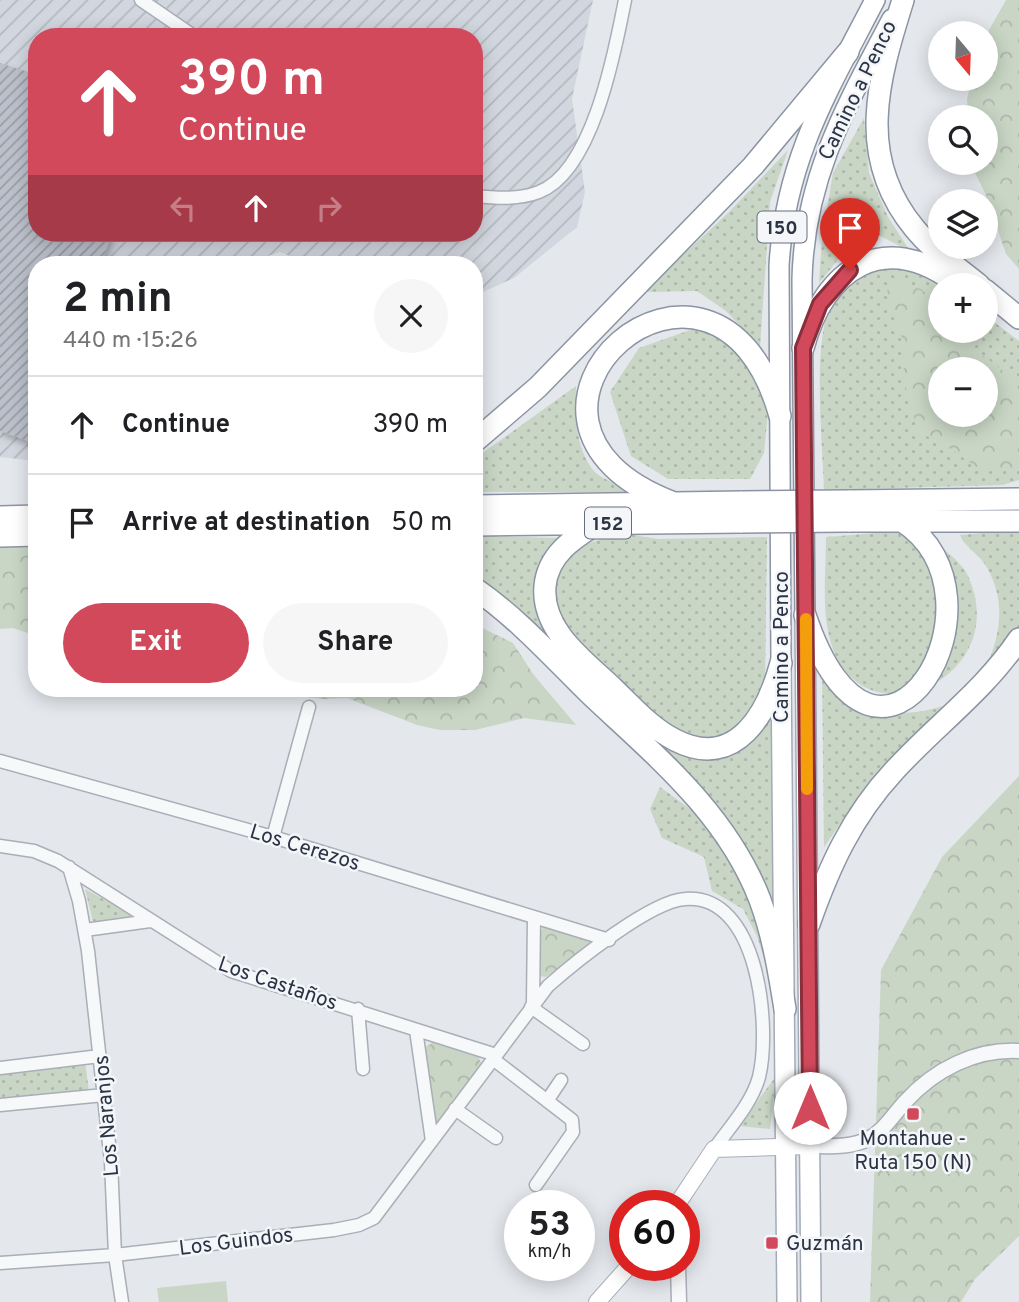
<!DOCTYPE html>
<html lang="en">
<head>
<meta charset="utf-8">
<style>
	:root { --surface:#fff; --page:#f6f6f6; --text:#202124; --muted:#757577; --line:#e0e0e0; --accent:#d1495b }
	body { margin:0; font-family:Overpass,sans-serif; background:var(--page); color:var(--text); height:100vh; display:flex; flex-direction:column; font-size:26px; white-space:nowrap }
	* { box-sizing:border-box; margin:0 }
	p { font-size:23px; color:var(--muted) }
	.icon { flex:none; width:38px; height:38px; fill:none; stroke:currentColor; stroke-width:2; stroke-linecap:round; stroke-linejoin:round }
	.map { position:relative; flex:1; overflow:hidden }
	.side { position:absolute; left:28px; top:256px; width:455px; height:441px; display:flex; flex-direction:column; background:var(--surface); border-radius:28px; box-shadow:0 4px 18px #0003 }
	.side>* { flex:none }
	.banner { position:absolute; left:28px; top:28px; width:455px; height:214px; border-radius:28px; box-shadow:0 4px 18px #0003; background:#d1495b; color:#fff; overflow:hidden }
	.needle { width:46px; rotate:161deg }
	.controls { position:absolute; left:928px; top:21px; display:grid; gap:14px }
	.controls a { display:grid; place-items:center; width:70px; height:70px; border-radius:50%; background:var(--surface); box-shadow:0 4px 18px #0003; font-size:35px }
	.speed { position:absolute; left:504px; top:1190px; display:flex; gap:14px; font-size:35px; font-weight:700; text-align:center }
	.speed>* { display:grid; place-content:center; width:91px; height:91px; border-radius:50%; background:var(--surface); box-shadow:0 4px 18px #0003; line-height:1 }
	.speed small { font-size:18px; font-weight:400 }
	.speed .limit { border:10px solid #d22; background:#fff; color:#111 }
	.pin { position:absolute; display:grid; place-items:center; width:60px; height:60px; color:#fff; margin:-72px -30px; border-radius:50% 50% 50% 0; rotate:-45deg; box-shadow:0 0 7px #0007 }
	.pin .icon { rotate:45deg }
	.me { position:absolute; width:77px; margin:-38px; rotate:0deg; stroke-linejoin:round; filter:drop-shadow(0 0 5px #0008) }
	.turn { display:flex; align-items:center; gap:24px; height:147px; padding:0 35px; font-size:32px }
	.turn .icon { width:91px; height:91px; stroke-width:2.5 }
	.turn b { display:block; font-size:49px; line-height:60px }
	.lanes { display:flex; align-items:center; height:66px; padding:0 35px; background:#0003; justify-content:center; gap:35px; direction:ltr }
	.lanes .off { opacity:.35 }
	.round { display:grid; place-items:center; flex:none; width:74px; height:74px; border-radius:37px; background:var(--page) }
	.summary { display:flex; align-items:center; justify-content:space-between; height:119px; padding:0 35px }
	h1 { font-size:42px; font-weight:700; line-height:52px }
	.action { display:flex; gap:14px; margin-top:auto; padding:14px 35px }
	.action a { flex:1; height:80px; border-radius:42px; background:var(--accent); color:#fff; font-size:28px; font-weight:700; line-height:80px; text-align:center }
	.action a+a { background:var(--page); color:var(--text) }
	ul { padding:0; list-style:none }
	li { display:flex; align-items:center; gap:21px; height:98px; padding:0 35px; border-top:2px solid var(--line) }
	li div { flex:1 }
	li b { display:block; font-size:26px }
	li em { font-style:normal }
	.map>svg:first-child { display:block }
</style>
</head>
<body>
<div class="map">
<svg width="1019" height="1302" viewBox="0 0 1019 1302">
	<defs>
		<pattern id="industrial-furrows" width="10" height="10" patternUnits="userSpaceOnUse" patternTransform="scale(1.75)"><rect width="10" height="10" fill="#d2d6de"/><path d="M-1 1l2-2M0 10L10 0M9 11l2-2" fill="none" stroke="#b4b8c0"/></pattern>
		<pattern id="grass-dots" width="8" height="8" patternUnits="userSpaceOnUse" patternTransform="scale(1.75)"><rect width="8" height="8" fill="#c9d6c5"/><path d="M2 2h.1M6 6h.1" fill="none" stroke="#adb8ab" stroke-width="1.8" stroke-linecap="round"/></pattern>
		<pattern id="forest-crowns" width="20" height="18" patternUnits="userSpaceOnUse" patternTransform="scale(1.75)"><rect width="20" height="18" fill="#c9d6c5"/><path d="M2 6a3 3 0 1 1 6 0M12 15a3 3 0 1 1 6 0" fill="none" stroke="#adb8ab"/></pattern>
		<pattern id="building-hatch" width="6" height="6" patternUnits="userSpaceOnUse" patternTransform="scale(1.75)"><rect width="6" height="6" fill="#bbc0ca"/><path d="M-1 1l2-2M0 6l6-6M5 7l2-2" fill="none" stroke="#989da6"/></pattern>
		<filter id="shadow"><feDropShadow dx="2.5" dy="4.5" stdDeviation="3.5" flood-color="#0004"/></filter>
	</defs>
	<rect width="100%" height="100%" fill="#e4e7ec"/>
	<path fill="url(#industrial-furrows)" fill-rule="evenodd" d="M0,0H593L572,99L585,192L577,227L514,278L474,296V264H309L280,252L243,264H37V461L0,457ZM37,37H474V233H37Z"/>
	<path fill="url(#grass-dots)" fill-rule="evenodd" d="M864,118L869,173L888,217L910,251L874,233L850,245L819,283L822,239L833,173Z
		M788,150L770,202L760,347L726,311L697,291L643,292L728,213Z
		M881,268H913L940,285V331H985V315L1019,341V480L1003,485L824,490C823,450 811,332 833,302C846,285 861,276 881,268ZM940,369H985V415H940Z
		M696,328L740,351L768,412L764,453L750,479H668L631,456L610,392L639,348Z
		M576,386C576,414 574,445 593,470C599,478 616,483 626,488L625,492H474V459Z
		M1019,530V630L986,668C1001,633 1007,598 984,563C977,553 963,545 960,535Z
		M889,532C920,534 948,546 966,572C1019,677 862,747 831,643C821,611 826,571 826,537Z
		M633,535L658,539L767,537L765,684L740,729L708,742L675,733L574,636C530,580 570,534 633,535Z
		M474,536L557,538L551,636L549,638L474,577Z
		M822,672C876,705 887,726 952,703L857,800L824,847Z
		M772,713L774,900H772C741,826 703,788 646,733L664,744L749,742Z
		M660,787L700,816L748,890L762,927L767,968L757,936L743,909L712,891L704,857L662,838L650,809Z
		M85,889L139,918L93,922Z
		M85,1061L89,1092L0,1102V1071Z
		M776,1076L770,1129L739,1126Z"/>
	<path fill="url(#forest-crowns)" fill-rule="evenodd" d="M1006,0H1019V269L1006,254L986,195L970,163H985V117H968L967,99L972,79H985V37Z
		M892,280C910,279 928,293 940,306V331H961L976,350L1019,383V470H981L940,442L918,432L905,384L901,334L887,296L888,284ZM985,369V415H940V369Z
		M37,546V636L13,628L0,629V547Z
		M474,624L513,643L533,674L576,725L524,718L475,730H440L417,725L347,698L325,699L226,688H474Z
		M1019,776V1236L975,1279L961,1302H870L881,970L942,857Z
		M545,925L588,940L590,945L546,977L539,976L541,931Z
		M433,1042L478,1056L482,1065L439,1123L434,1122L423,1049Z"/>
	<path fill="#c9d6c5" d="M226,1281L228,1302H159L157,1288Z"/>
	<path fill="url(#building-hatch)" filter="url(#shadow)" d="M0,63L37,75V233H112L101,264H37V444L0,431Z"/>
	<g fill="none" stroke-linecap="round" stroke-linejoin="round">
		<g stroke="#a9aeb7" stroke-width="15">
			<path id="minor" d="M141,0L195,37
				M474,196C496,198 518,200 539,192C593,171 615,51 625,0
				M0,761L273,837L609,940
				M273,837L309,707
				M0,846L34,851L58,861L231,971L496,1055
				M69,867L79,901L88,951L111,1162L115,1255L122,1302
				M85,930L150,921
				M533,1003L534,917
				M531,1007L583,1044
				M358,1009L363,1069
				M416,1030L432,1141
				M493,1059L572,1120L573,1132L536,1185
				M0,1068L100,1056
				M547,1101L561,1080
				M0,1105L104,1095
				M455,1109L496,1138
				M0,1263L115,1255L334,1230L359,1225L374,1218L548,986C575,962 651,901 685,899C759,893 771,1027 759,1077C752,1103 730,1127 714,1149"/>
		</g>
		<g stroke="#a9aeb7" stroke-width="17">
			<path id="tertiary" d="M810,1146C829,1146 850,1148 868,1139C884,1131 893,1115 905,1102C935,1069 975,1049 1019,1051
				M678,1265L679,1302"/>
		</g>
		<g stroke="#a9aeb7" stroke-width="18">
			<path id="secondary" d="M676,1206L714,1149L810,1146
				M597,1302L630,1265"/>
		</g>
		<g stroke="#a3abb8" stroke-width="22">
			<path id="primary" d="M805,616L811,1302
				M781,667L787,1302"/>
		</g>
		<g stroke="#8b94a3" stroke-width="22">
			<path id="trunk" d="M805,615L802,280C804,179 846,106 892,19
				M781,663L779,266C785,160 828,91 875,0"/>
		</g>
		<g stroke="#8b94a3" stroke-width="24">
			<path id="motorway" d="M903,0C878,80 855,157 915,229C933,251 957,267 979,285
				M985,290L1019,318
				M803,348C824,268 884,229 956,283
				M474,442L538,387L753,166L848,52
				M849,501L1019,499
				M674,503C452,420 716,185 780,416
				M474,506L742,502
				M0,517L37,516
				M848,521H1019
				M598,523C574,538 548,554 545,586C541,631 585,661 614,689C633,707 651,728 675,740C737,772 768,711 781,663
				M474,525L742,522
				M0,536L37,535
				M474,588C518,618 554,659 592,696C657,757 727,814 760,900C773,935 779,972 785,1009
				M805,615C879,836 1019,597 902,521
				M809,924C829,867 852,816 894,771C935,726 985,690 1019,639"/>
		</g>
		<use href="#minor" stroke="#f7f8fa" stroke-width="12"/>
		<use href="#tertiary" stroke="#f7f8fa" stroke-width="14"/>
		<use href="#secondary" stroke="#fff" stroke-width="16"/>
		<use href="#primary" stroke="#fff" stroke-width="19"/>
		<use href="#trunk" stroke="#fff" stroke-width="19"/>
		<use href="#motorway" stroke="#fff" stroke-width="21"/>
		<g stroke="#8b94a3" stroke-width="24" stroke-linecap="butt">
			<path id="motorway-bridge" d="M742,502L849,501
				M742,522L848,521"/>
		</g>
		<use href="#motorway-bridge" stroke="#fff" stroke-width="21"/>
	</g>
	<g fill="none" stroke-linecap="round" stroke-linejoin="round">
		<g stroke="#882f3b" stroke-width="18">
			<path id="route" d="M810,1108L803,348L820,304L850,270"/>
		</g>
		<use href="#route" stroke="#d1495b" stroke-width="12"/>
		<path stroke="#f59e0b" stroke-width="12" d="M806,619L807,789"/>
	</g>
	<g fill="#d1495b" stroke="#f4f6f9" stroke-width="2.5">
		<rect x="906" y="1107" width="14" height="14" rx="3.5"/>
		<rect x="765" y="1236" width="14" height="14" rx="3.5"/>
	</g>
	<g text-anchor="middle" stroke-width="5" stroke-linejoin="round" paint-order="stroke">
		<g fill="#f4f6f9" stroke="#676e7b" stroke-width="2">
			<rect x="757.5" y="211.5" width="49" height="31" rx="5"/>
			<rect x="585" y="507.5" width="46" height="31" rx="5"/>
		</g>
		<g font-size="19" font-weight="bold" fill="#2b3445">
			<text x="782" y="234">150</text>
			<text x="608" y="530">152</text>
		</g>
		<g font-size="21" fill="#2b3445" stroke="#f4f6f9">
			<text transform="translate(857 90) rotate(-64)" y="7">Camino a Penco</text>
			<text transform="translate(781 647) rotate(-90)" y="7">Camino a Penco</text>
			<text transform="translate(305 847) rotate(17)" y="7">Los Cerezos</text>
			<text transform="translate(278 983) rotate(19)" y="7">Los Castaños</text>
			<text transform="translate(106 1116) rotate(-95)" y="7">Los Naranjos</text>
			<text transform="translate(236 1241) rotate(-7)" y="7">Los Guindos</text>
		</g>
		<g font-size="21" fill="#2b3445" stroke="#f4f6f9">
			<text x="913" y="1145">Montahue -<tspan x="913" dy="24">Ruta 150 (N)</tspan></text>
			<text x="786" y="1250" text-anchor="start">Guzmán</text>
		</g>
	</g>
</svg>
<div class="controls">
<a><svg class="needle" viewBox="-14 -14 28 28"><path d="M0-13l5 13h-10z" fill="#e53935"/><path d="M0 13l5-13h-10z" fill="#757577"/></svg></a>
<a><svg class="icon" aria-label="search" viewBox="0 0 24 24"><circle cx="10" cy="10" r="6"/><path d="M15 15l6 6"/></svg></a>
<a><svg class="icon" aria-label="layers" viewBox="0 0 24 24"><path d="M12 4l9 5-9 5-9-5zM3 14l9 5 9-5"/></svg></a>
<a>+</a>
<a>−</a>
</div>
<div class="speed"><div>53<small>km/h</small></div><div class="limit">60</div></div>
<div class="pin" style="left:850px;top:270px;background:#d93025"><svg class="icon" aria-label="arrive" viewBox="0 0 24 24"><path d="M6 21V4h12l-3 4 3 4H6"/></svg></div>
<svg class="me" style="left:810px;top:1108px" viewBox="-20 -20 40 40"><circle r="19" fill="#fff"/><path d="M0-13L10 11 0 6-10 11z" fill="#d1495b"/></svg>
<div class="banner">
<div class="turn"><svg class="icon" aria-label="ahead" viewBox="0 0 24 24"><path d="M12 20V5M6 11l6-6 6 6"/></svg><div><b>390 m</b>Continue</div></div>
<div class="lanes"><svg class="icon off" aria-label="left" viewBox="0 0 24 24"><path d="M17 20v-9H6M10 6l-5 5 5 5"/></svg><svg class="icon" aria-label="ahead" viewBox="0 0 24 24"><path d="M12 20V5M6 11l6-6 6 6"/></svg><svg class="icon off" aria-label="right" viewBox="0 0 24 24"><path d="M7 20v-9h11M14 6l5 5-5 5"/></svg></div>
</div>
<section class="side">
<div class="summary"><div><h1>2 min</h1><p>440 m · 15:26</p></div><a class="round"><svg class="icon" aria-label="close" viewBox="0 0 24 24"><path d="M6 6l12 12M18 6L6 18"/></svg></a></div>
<ul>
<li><svg class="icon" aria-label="ahead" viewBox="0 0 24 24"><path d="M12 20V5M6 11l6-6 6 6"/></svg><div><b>Continue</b></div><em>390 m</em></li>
<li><svg class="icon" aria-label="arrive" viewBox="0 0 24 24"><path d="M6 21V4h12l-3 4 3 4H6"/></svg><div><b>Arrive at destination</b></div><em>50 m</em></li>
</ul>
<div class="action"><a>Exit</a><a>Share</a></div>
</section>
</div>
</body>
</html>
